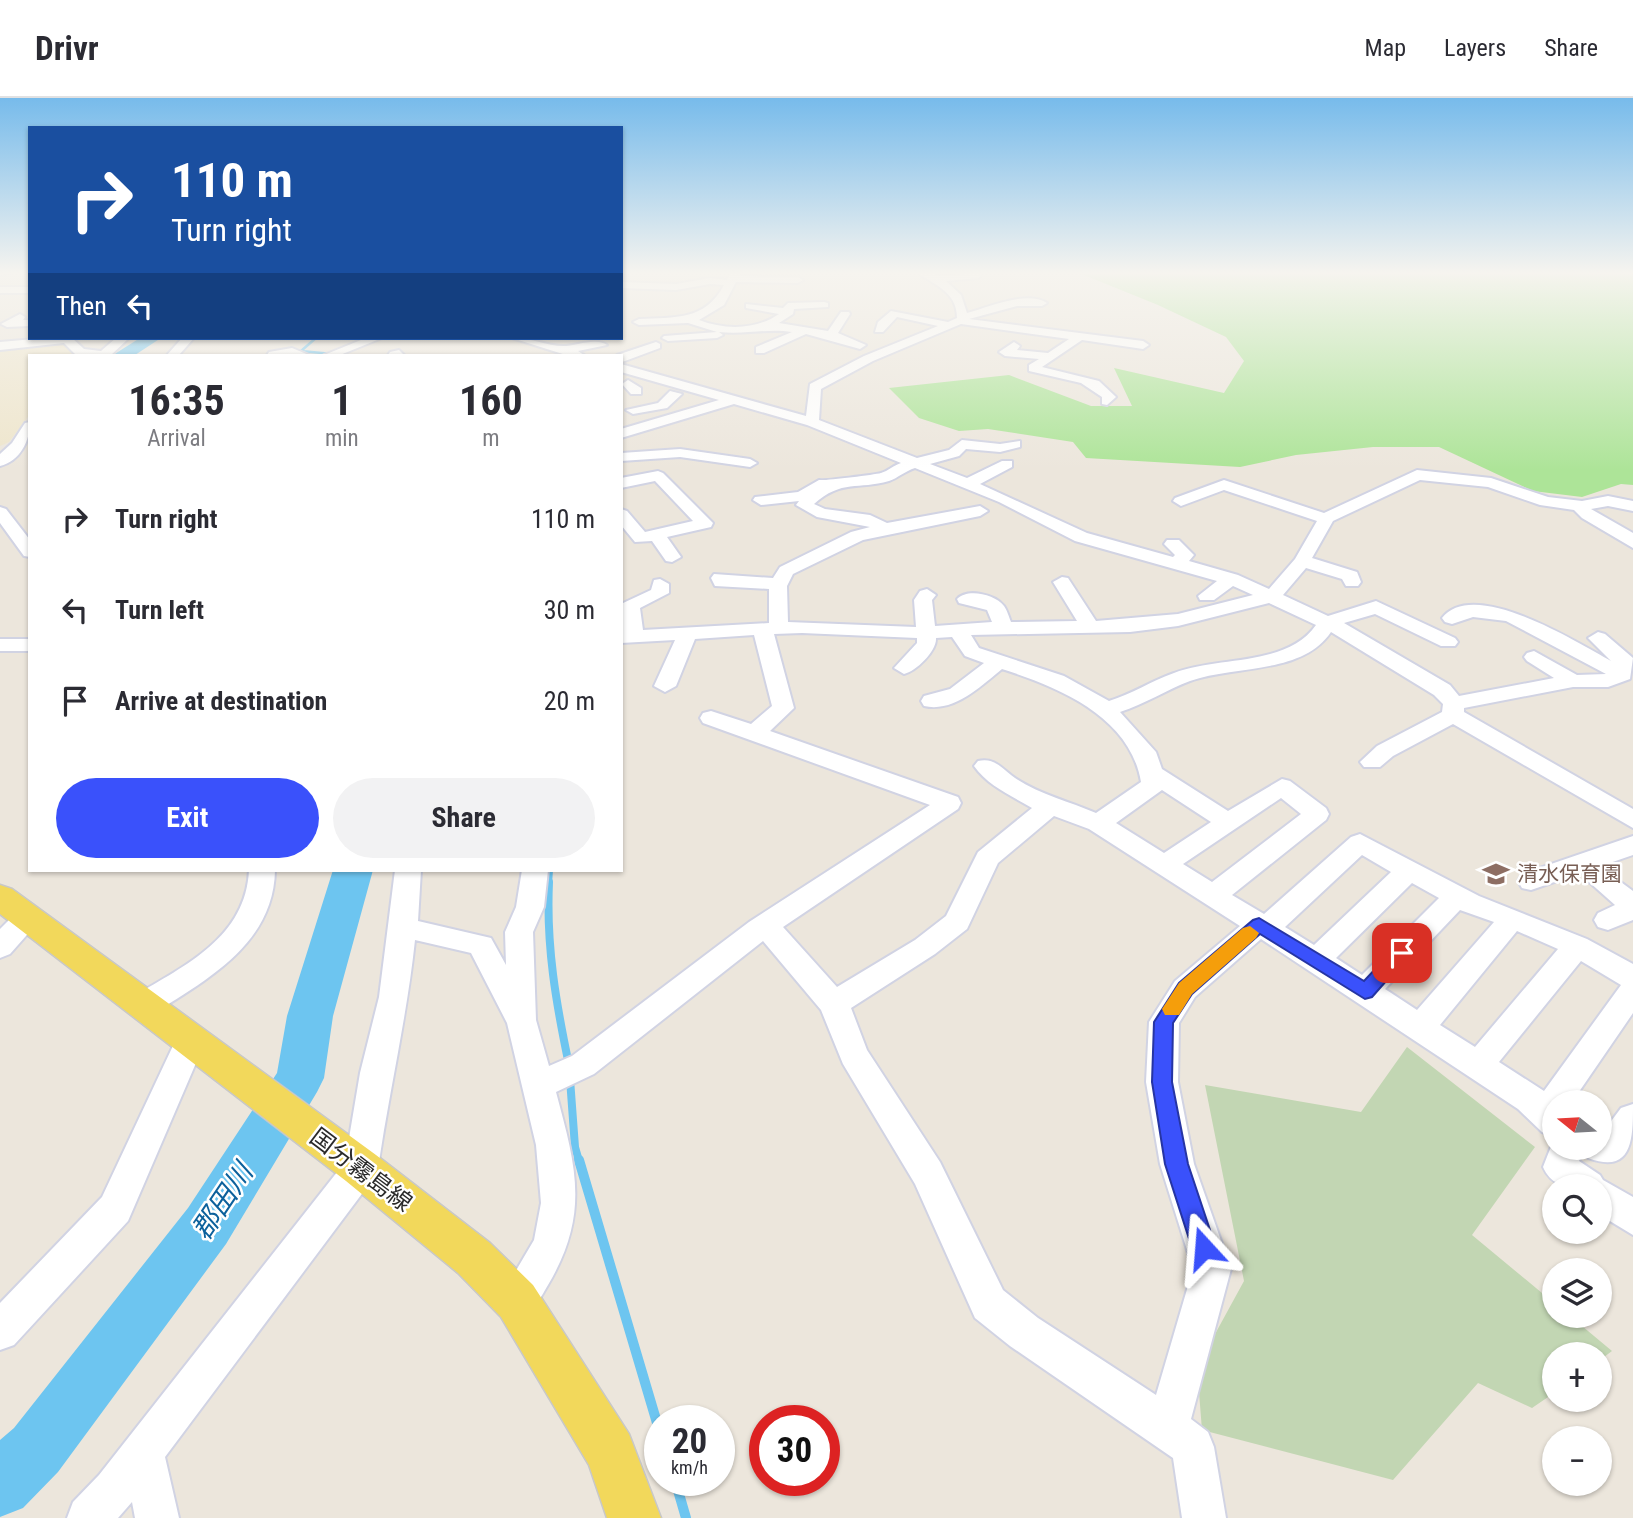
<!DOCTYPE html>
<html lang="en">
<head>
<meta charset="utf-8">
<style>
	:root { --surface:#fff; --page:#f2f2f3; --text:#2b2b33; --muted:#7c7c81; --line:#e1e1e2; --accent:#3a51fb }
	body { margin:0; font-family:"Roboto Condensed","Noto Sans JP",sans-serif; background:var(--page); color:var(--text); height:100vh; display:flex; flex-direction:column; font-size:26px; white-space:nowrap }
	* { box-sizing:border-box; margin:0 }
	p { font-size:23px; color:var(--muted) }
	.icon { flex:none; width:38px; height:38px; fill:none; stroke:currentColor; stroke-width:2; stroke-linecap:round; stroke-linejoin:round }
	.map { position:relative; flex:1; overflow:hidden }
	.side { position:absolute; left:28px; top:256px; width:595px; height:518px; display:flex; flex-direction:column; background:var(--surface); border-radius:0px; box-shadow:0 2px 5px #0004 }
	.side>* { flex:none }
	.hud { position:absolute; left:28px; top:28px; width:595px; height:214px; border-radius:0px; box-shadow:0 2px 5px #0004; background:#1a4fa0; color:#fff; overflow:hidden }
	.needle { width:46px; rotate:288deg }
	.tools { position:absolute; left:1542px; top:992px; display:grid; gap:14px }
	.tools a { display:grid; place-items:center; width:70px; height:70px; border-radius:50%; background:var(--surface); box-shadow:0 2px 5px #0004; font-size:35px }
	.speed { position:absolute; left:644px; top:1307px; display:flex; gap:14px; font-size:35px; font-weight:700; text-align:center }
	.speed>* { display:grid; place-content:center; width:91px; height:91px; border-radius:50%; background:var(--surface); box-shadow:0 2px 5px #0004; line-height:1 }
	.speed small { font-size:18px; font-weight:400 }
	.speed .limit { border:10px solid #d22; background:#fff; color:#111 }
	.pin { position:absolute; display:grid; place-items:center; width:60px; height:60px; color:#fff; margin:-30px; border-radius:14px; box-shadow:0 4px 10px #0006 }
	.me { position:absolute; width:77px; margin:-38px; rotate:341deg; stroke-linejoin:round; filter:drop-shadow(0 0 5px #0008) }
	.turn { display:flex; align-items:center; gap:24px; height:147px; padding:0 28px; font-size:32px }
	.turn .icon { width:91px; height:91px; stroke-width:2.5 }
	.turn b { display:block; font-size:49px; line-height:60px }
	.then { display:flex; align-items:center; height:66px; padding:0 28px; background:#0003; gap:14px; font-size:26px }
	.eta { display:flex; justify-content:space-evenly; align-items:center; height:119px; text-align:center }
	.eta b { font-size:42px; font-weight:700; line-height:49px }
	.primary-button { display:flex; gap:14px; margin-top:auto; padding:14px 28px }
	.primary-button a { flex:1; height:80px; border-radius:42px; background:var(--accent); color:#fff; font-size:28px; font-weight:700; line-height:80px; text-align:center }
	.primary-button a+a { background:var(--page); color:var(--text) }
	ul { padding:0; list-style:none }
	li { display:flex; align-items:center; gap:21px; height:91px; padding:0 28px }
	li div { flex:1 }
	li b { display:block; font-size:26px }
	li em { font-style:normal }
	header { display:flex; align-items:center; gap:42px; box-sizing:border-box; height:98px; padding:0 35px; background:var(--surface); border-bottom:2px solid var(--line) }
	header strong { font-size:33px }
	nav { display:flex; gap:38px; margin-inline-start:auto; font-size:24px }
	.map>svg:first-child { display:block }
</style>
</head>
<body>
<header>
<strong>Drivr</strong>
<nav><a>Map</a><a>Layers</a><a>Share</a></nav>
</header>
<div class="map">
<svg width="1633" height="1420" viewBox="0 0 1633 1420">
	<rect width="100%" height="100%" fill="#ece6dc"/>
	<path fill="#eee5cb" d="M64,242L77,255L88,257H30V316L9,344L0,348V249Z"/>
	<path fill="#ade498" d="M1074,173H1633V387L1621,386L1582,399L1533,393L1439,349H1373L1296,357L1240,369L1086,360L1073,344L988,331L959,333L919,320L889,290L1009,277L1091,308H1132L1114,270L1224,295L1244,263L1226,239L1158,207Z"/>
	<path fill="#c2d6b3" d="M1407,949L1535,1049L1472,1137L1554,1205V1218H1570L1612,1253L1600,1262V1256H1554V1295L1532,1310L1478,1285L1393,1382L1202,1332L1197,1269L1244,1183L1205,987L1361,1014Z"/>
	<g fill="none" stroke-linecap="round" stroke-linejoin="round">
		<path stroke="#6dc5f0" stroke-width="2.5" d="M316,240L301,253L343,257"/>
		<path stroke="#6dc5f0" stroke-width="6" d="M549,786L550,772"/>
		<path stroke="#6dc5f0" stroke-width="8" d="M549,784C546,848 556,905 569,967
			M570,981L575,1049L579,1063"/>
		<path stroke="#6dc5f0" stroke-width="10" d="M579,1062L660,1335
			M675,1382L686,1420"/>
		<path fill="#6dc5f0" fill-rule="evenodd" d="M140,240H161L135,257H113Z
			M333,772H373L333,918L324,980L317,994L226,1146L58,1374L23,1410L0,1419V1342L14,1330L188,1110L277,975L287,918Z"/>
		<g stroke="#d1d3e3" stroke-width="4">
			<path id="minor" d="M0,173H20L0,177Z
				M732,173H742L739,178L798,179L803,182L798,185L736,184L724,207L699,222C725,232 756,232 779,216L746,210V206L783,210L788,205L824,204L828,205V209L794,211L793,216L779,225L828,233L841,214H849L850,216L838,235L866,247L860,251L806,236L764,255H756V249L792,234C767,230 745,237 719,234L723,237L717,240L668,243L662,240L664,238L717,234L688,225L639,227L633,224L639,221C675,219 705,223 724,187L710,186L676,192L621,190V184L676,186L710,180L727,182Z
				M915,173H928L938,178L982,175L979,180L946,183L961,197L967,215C989,209 1027,192 1047,205L1042,208H1017L969,221L1143,243L1149,247L1143,251L1082,242L1042,269L1099,283L1116,299L1107,307L1102,306V299L1081,285L1029,273V267L1039,261L1005,258L999,254L1014,244L1020,248L1017,252L1048,255L1069,241L961,226L873,263L821,291L819,322L917,360L949,352L962,342L1000,346L1020,343V349L1000,354L966,351L959,358L930,366L967,380L1002,363H1012V369L980,386L1087,435L1173,459L1175,457L1164,446L1167,442H1179L1194,457L1189,463L1238,477L1269,491L1295,461L1317,423L1224,392L1181,408L1173,403L1175,400L1224,382L1324,415L1417,372L1491,380L1548,399L1582,403L1608,398L1633,403V413L1608,408L1591,411L1633,435V450L1582,420L1574,412L1540,407L1488,389L1420,382L1333,423L1312,460L1357,474L1361,484L1358,488H1346L1342,481L1306,470L1283,497L1328,518L1376,503L1455,540L1458,544L1455,548H1441L1375,516L1344,525L1450,587L1459,598L1554,580L1527,563L1524,559L1527,555L1534,553L1577,577L1606,576L1506,523L1473,519L1452,526L1445,524L1442,520C1474,479 1578,545 1611,563L1588,540L1598,534L1605,536L1633,560L1630,581L1608,589H1573L1464,610V614L1633,711V730L1453,626L1393,658L1380,669H1364L1360,664L1377,648L1442,614L1443,606L1434,597L1331,534C1302,577 1234,567 1190,583C1166,592 1145,606 1120,614L1156,654L1162,671L1228,713L1282,681L1290,683L1326,710L1329,716L1326,722L1232,797L1264,816L1351,739L1360,736L1479,798L1587,841L1633,866V915L1572,1004H1554V1038L1542,1034L1518,1011L1261,841L1195,899L1179,925L1178,984L1194,1066L1231,1171L1191,1321L1208,1334L1214,1349L1226,1420H1182L1173,1360L1010,1248L975,1220L915,1086L843,966L821,912L763,843L594,976L556,994C576,1069 590,1116 548,1187C539,1202 534,1215 517,1222L504,1216L498,1203L534,1142L541,1105L536,1047L507,925L471,855L415,842C407,919 389,994 378,1070L373,1081L165,1359L179,1420H135L132,1404L118,1420H67L73,1404L99,1377L345,1064L360,975L379,899L395,772H421L418,823L491,840L506,867L505,834L516,809L522,772H548L544,809L533,834L536,922L549,968L572,958L749,824L930,707L703,625L700,620L703,615L711,613L751,626L772,608L754,537L695,541L676,588L665,594L654,588L675,542L621,545V506L651,492L654,482L660,481L669,486V495L640,510L643,532L769,525V491L715,488L711,480L714,476L773,480L780,469L851,434L870,429L817,419L796,407L799,403L761,407L753,402L755,399L798,394L819,382C824,383 873,377 881,375C888,373 894,367 901,365L807,327L734,306L621,340V331L719,302L621,274V266L806,318L810,286L864,258L938,228L897,219L883,234H875L878,224L891,213L948,224L957,220C957,193 934,187 915,173ZM915,370L999,404L1075,443L1217,483L1198,498L1200,502H1214L1233,488L1253,497L1178,516L1096,523L1068,480L1062,479L1053,484L1077,523L1011,524C1009,519 1007,512 1004,508C995,496 967,490 957,501L959,505L987,512L992,524L935,528L932,502L936,497L927,491L920,493L914,502L916,529L788,524L787,488L793,476L863,442L980,418L988,413L980,408L887,425L870,417L825,411L814,406C842,381 858,392 889,383C898,380 905,373 915,370ZM1269,505L1316,527C1287,569 1217,558 1174,575C1151,583 1132,596 1109,603L1064,578L979,550L971,537L1130,534L1178,528ZM802,535L917,540V545L894,570L904,576C916,573 937,553 936,540L952,539L965,558L984,565L950,591L924,598L921,603L924,608C954,615 981,588 1002,571C1058,589 1130,618 1141,684L1096,715C1069,703 1041,697 1015,680C1002,671 995,659 978,663L974,668C988,688 1012,698 1032,710L978,754L946,818L915,842L837,889L783,829L958,711L961,705L958,699L770,633L794,610L774,536ZM1162,692L1211,724L1164,755L1116,725ZM1281,700L1301,716L1212,784L1183,766ZM1054,718L1089,731L1240,828L1175,883L1149,924L1146,984L1160,1066L1193,1171L1156,1297L1038,1220L1003,1192L940,1064L867,952L851,910L935,856L967,831L998,765ZM1362,757L1391,774L1314,847L1285,829ZM1412,785L1439,800L1362,877L1336,860ZM1460,812L1494,824L1417,912L1385,891ZM1517,833L1558,851L1475,949L1440,927ZM1581,863L1621,887L1544,993L1499,964Z
				M0,189H30V195H0Z
				M20,216L25,219L23,222H30V228L7,229L1,226Z
				M46,240H72L84,251L101,253L116,240H129L111,257H76L64,245L0,252V244Z
				M182,240H194L179,257H167Z
				M366,240H382L340,257H324Z
				M512,240C530,239 546,248 563,248C576,248 596,239 607,247L578,253L584,257H566Z
				M656,244L660,246V250L625,263L621,264V257H617Z
				M292,250L309,257H267L269,254Z
				M399,252L404,257H388L390,254Z
				M628,282L641,290V296H631L622,286Z
				M670,293L682,296L667,310L633,316L626,312L658,305Z
				M30,324C30,343 20,363 0,368V356L12,345L25,325Z
				M680,351L750,361L757,365L750,369L680,359L621,363V355Z
				M658,373L663,375L713,425L711,429L667,439L681,459L672,464L666,463L652,443L635,444L621,427V411L627,413L645,434L693,423L655,383L621,390V380Z
				M0,409L6,411L30,442V459L24,458L0,425Z
				M0,541H30V553H0Z
				M1633,738V757L1531,792L1522,790L1518,783L1522,776Z
				M249,772H275C274,844 210,880 156,914L145,918L134,914L130,906L134,898C186,867 246,839 249,772Z
				M1601,774L1610,776L1633,793V822L1608,832L1598,829L1594,822L1598,815L1615,807L1588,783L1592,776Z
				M27,811L37,814L41,821L10,856L0,860V831L17,814Z
				M190,931L201,935L205,944L128,1123L14,1247L0,1252V1205L102,1099L179,935Z
				M1633,1006C1633,1040 1633,1077 1588,1060L1584,1051L1579,1063L1600,1077L1603,1082L1633,1099V1137L1600,1117V1088C1576,1088 1554,1094 1543,1069L1554,1041V1050H1600V1034H1603L1621,1010Z"/>
		</g>
		<g stroke="#c8c8c8" stroke-width="3">
			<path id="major" d="M0,787L12,791L376,1057L490,1145L533,1187L629,1336L661,1420H607L589,1367L501,1219L458,1175L346,1083L0,816Z"/>
		</g>
		<use href="#minor" fill="#fff" fill-rule="evenodd"/>
		<use href="#major" fill="#f2d85b" fill-rule="evenodd"/>
	</g>
	<linearGradient id="sky" x2="0" y2="1"><stop stop-color="#77bbeb"/><stop offset="0.47" stop-color="#f6f4ef"/><stop offset="1" stop-color="#f6f4ef" stop-opacity="0"/></linearGradient>
	<rect width="1633" height="372" fill="url(#sky)"/>
	<path fill="#3a51fb" stroke="#2635a3" stroke-width="2" d="M1259,820L1364,883L1395,850H1408L1411,855L1372,899L1365,901L1260,836L1192,896L1173,925L1172,984L1188,1066L1216,1150L1213,1158L1204,1161L1196,1158L1192,1150L1165,1066L1152,984L1154,924L1179,885L1253,822Z"/>
	<path fill="#f59e0b" d="M1250,828L1259,835L1256,840L1192,896L1179,917H1165L1162,911L1179,885L1243,830Z"/>
	<defs>
		<g id="school-bare" transform="scale(2.1)"><path d="M0-5L7-2L0 1L-7-2ZM-4 1L0 2.5L4 1V4Q0 6-4 4Z" fill="#8d6e63" stroke="#fff" stroke-width="2.5" paint-order="stroke"/></g>
	</defs>
	<g fill-rule="evenodd">
		<use href="#school-bare" x="1496" y="776"/>
	</g>
	<g text-anchor="middle" stroke-width="5" stroke-linejoin="round" paint-order="stroke">
		<g font-size="21" fill="#785e54" stroke="#fff" text-anchor="start">
			<text x="1517" y="783">清水保育園</text>
		</g>
		<g font-size="24" fill="#2a2a2a" stroke="#fff">
			<text transform="translate(361 1072) rotate(37)" y="8">国分霧島線</text>
		</g>
		<g font-size="28" font-style="italic" fill="#0c619c" stroke="#fff">
			<text transform="translate(222 1103) rotate(-56)" y="10">郡田川</text>
		</g>
	</g>
</svg>
<div class="tools">
<a><svg class="needle" viewBox="-14 -14 28 28"><path d="M0-13l5 13h-10z" fill="#e53935"/><path d="M0 13l5-13h-10z" fill="#7c7c81"/></svg></a>
<a><svg class="icon" aria-label="search" viewBox="0 0 24 24"><circle cx="10" cy="10" r="6"/><path d="M15 15l6 6"/></svg></a>
<a><svg class="icon" aria-label="layers" viewBox="0 0 24 24"><path d="M12 4l9 5-9 5-9-5zM3 14l9 5 9-5"/></svg></a>
<a>+</a>
<a>−</a>
</div>
<div class="speed"><div>20<small>km/h</small></div><div class="limit">30</div></div>
<div class="pin" style="left:1402px;top:855px;background:#d93025"><svg class="icon" aria-label="arrive" viewBox="0 0 24 24"><path d="M6 21V4h12l-3 4 3 4H6"/></svg></div>
<svg class="me" style="left:1204px;top:1150px" viewBox="-20 -20 40 40"><path d="M0-17L14 15 0 8-14 15z" fill="#3a51fb" stroke="#fff" stroke-width="4"/></svg>
<div class="hud">
<div class="turn"><svg class="icon" aria-label="right" viewBox="0 0 24 24"><path d="M7 20v-9h11M14 6l5 5-5 5"/></svg><div><b>110 m</b>Turn right</div></div>
<div class="then">Then<svg class="icon" aria-label="left" viewBox="0 0 24 24"><path d="M17 20v-9H6M10 6l-5 5 5 5"/></svg></div>
</div>
<section class="side">
<div class="eta">
<div><b>16:35</b><p>Arrival</p></div>
<div><b>1</b><p>min</p></div>
<div><b>160</b><p>m</p></div>
</div>
<ul>
<li><svg class="icon" aria-label="right" viewBox="0 0 24 24"><path d="M7 20v-9h11M14 6l5 5-5 5"/></svg><div><b>Turn right</b></div><em>110 m</em></li>
<li><svg class="icon" aria-label="left" viewBox="0 0 24 24"><path d="M17 20v-9H6M10 6l-5 5 5 5"/></svg><div><b>Turn left</b></div><em>30 m</em></li>
<li><svg class="icon" aria-label="arrive" viewBox="0 0 24 24"><path d="M6 21V4h12l-3 4 3 4H6"/></svg><div><b>Arrive at destination</b></div><em>20 m</em></li>
</ul>
<div class="primary-button"><a>Exit</a><a>Share</a></div>
</section>
</div>
</body>
</html>
